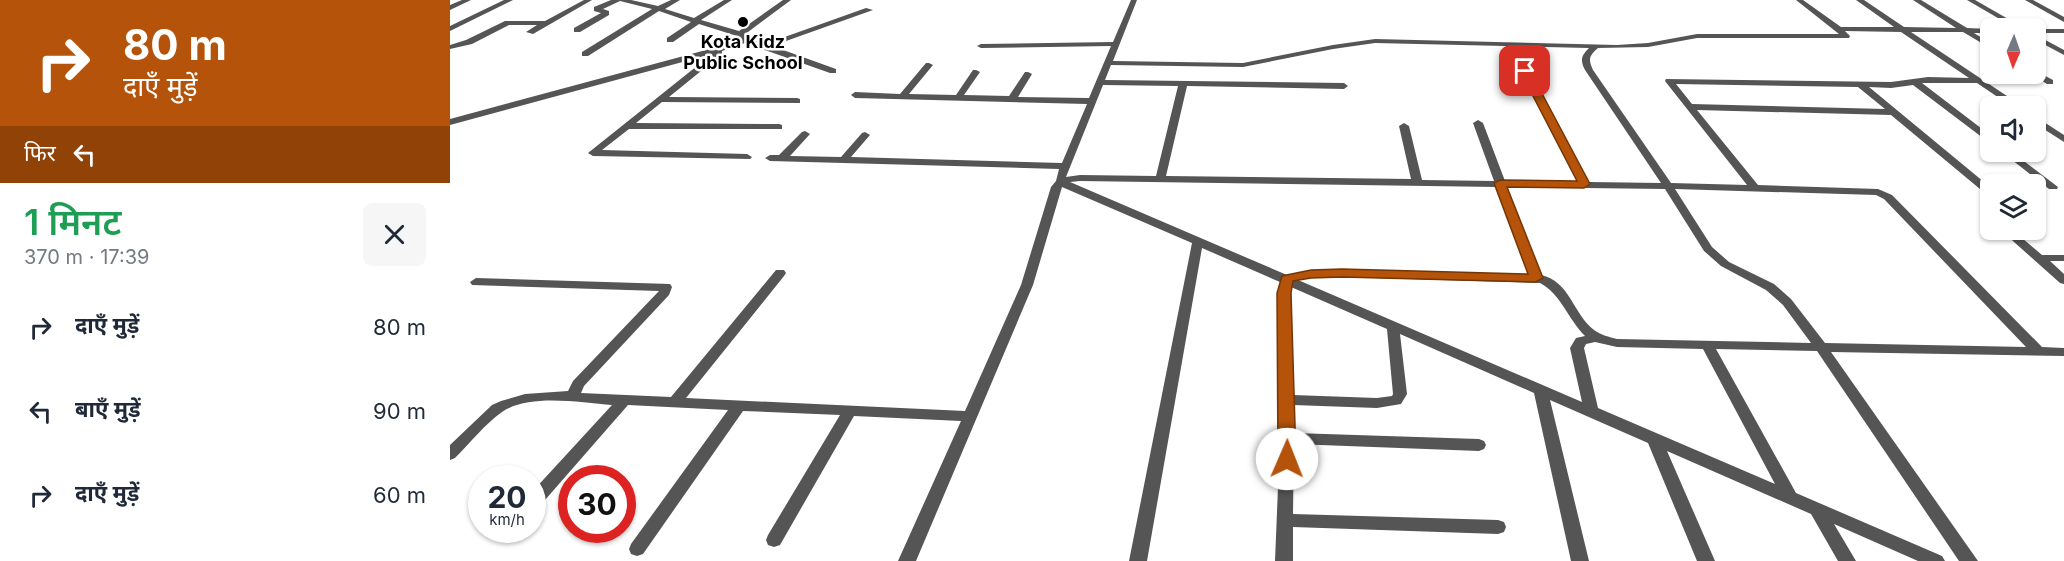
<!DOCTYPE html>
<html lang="hi">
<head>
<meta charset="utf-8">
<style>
	:root { --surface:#fff; --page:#f6f6f7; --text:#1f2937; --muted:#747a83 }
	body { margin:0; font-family:Inter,"Noto Sans Devanagari",sans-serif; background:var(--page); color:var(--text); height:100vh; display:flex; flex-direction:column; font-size:22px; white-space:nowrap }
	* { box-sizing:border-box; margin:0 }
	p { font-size:20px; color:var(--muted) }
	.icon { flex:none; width:33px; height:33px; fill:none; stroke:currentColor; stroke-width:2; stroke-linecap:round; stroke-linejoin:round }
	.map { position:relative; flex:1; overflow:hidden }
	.sheet { display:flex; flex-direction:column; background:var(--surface); width:450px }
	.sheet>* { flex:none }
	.banner { background:#b45309; color:#fff; overflow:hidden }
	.needle { width:39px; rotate:182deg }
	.fabs { position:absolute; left:1530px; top:18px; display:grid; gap:12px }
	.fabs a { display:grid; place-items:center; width:66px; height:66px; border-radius:9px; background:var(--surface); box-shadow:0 2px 4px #0004; font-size:30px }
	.speed { position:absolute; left:18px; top:465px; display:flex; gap:12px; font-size:30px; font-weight:700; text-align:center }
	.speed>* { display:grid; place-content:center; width:78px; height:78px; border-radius:50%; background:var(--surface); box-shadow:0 2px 4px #0004; line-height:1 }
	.speed small { font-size:15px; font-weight:400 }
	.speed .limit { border:9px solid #d22; background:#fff; color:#111 }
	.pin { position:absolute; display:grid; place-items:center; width:51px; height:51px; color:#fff; margin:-26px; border-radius:12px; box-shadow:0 3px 9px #0006 }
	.me { position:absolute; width:66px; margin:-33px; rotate:1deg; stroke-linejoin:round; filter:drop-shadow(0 0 4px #0008) }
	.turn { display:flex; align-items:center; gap:21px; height:126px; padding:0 24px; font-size:27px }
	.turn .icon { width:78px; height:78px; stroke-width:2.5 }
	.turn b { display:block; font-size:42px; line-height:51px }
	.then { display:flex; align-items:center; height:57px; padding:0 24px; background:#0003; gap:12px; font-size:22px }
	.round { display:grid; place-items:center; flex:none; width:63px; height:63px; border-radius:9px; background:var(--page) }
	.head { display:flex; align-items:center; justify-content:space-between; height:102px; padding:0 24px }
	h1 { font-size:36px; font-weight:600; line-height:45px; color:#1e9e55 }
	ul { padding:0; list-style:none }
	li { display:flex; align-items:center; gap:18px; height:84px; padding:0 24px }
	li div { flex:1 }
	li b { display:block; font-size:22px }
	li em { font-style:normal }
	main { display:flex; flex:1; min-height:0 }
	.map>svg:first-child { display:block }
</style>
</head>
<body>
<main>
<section class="sheet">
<div class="banner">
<div class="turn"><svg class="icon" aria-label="right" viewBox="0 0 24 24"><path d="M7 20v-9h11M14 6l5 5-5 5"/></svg><div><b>80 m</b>दाएँ मुड़ें</div></div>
<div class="then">फिर<svg class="icon" aria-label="left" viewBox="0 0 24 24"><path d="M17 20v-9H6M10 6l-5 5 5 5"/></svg></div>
</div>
<div class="head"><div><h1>1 मिनट</h1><p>370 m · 17:39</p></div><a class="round"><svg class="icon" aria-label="close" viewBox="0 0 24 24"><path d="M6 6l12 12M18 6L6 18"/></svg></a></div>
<ul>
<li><svg class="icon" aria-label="right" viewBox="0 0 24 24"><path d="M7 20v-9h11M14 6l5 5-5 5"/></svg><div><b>दाएँ मुड़ें</b></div><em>80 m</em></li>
<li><svg class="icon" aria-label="left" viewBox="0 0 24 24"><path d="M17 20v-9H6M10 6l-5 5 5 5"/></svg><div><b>बाएँ मुड़ें</b></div><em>90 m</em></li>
<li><svg class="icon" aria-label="right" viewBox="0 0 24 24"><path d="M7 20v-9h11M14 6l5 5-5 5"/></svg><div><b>दाएँ मुड़ें</b></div><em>60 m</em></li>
</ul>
</section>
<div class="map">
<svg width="1614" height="561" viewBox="0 0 1614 561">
	<rect width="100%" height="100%" fill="#fff"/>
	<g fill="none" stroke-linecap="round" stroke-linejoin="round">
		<path fill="#555" fill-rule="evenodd" d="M12,0H21L0,10V5Z
			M54,0H63L0,31V26Z
			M134,0H142L83,34L76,32L87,25H59L22,44L0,49V45L16,40L55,21H95Z
			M161,0H181L208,6L221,0H230L215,9L244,18L274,0H282L251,20L289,31L333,0H341L294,35L297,38L315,44L416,8L423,10L322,46L386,69V73H380L295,43L272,51V54L219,97L347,98L350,99V103L212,102L186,123L329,124L332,125V129H179L152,150L297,154L302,157L300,159L143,156L138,153L262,54L0,125V119L282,43L290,39L287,36L249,24L223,42H217V38L241,22L209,11L138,56H132V52L202,9L170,1L153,9L159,11V15L130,32H124V28L151,13L144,11V7Z
			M681,0H687L663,61L793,63L883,45L925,39L1167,45L1198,43L1247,34H1389L1346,0H1353L1391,27H1444L1406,0H1414L1454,27L1506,28L1463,0H1471L1517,28L1540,29V33H1524L1540,43V48L1513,32H1461L1569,104L1570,106H1561L1527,83H1472L1540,135V142L1537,141L1463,85L1441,88L1419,87L1540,187V195L1536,194L1441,115L1247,110L1308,185L1428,189L1442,195L1592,347L1614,348V356L1381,352L1528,561H1509L1367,351L1266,349L1346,493L1492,556L1495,561H1468L1384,524L1406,561H1388L1361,514L1217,451L1265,561H1247L1198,443L1100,400L1139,561H1121L1084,393L950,334L957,394L951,404L927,408L843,405L844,433L1029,439L1034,441L1036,445L1034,449L1029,451L844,444L843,514L1048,520L1054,522L1056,527L1054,532L1048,534L843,527V561H825L830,438L828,293L830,282L752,248L697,561H679L742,243L612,187L583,285L466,561H448L511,421L404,416L330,545L324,547L318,545L316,540L318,535L390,415L293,411L193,554L187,556L181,554L179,549L181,544L278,410L178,405L88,508L82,509V492L162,405C131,403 80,393 52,412C35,424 20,443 5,458L0,460V445L42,405L51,401L75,394L118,391L123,381L209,291L22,285L20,282L26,278L220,284L222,287L219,295L134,386L131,393L221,397L326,270H334L336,273L334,276L236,398L515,411L571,285L601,187L606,181L609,169L320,161L315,158L320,155H329L352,132L355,131L360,134L340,156L391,157L412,133L415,132L420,135L401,157L612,163L637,104L405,98L401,95L405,92L450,94L476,63H479L483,65L459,94L506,95L523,70H526L530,72L514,95L559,96L575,72H578L582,74L568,97L639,98L661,46L531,48L527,46L531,44L663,42ZM1395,31L1451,32L1519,78L1478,77L1441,82L1216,79L1215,81L1297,185L1221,183L1143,70C1138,59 1139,56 1148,48L1198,47L1247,38H1399L1400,36ZM925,43L1139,48C1131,56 1130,60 1135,70L1211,183L1139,182L1079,71L1075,69L1071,71L1129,182L1055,181L1033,123L1028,120L1023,123L1044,181L972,180L959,126L954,123L949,126L961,179L716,176L737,86L894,89L898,86L894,83L655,80L661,65L793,67L883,49ZM1226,84L1408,87L1435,109L1242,104ZM653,85L728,86L706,176L630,175L616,177ZM630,181L1047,187L1079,275L892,269L861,270L837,275L620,182ZM1057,187L1215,189L1254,251L1271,266L1316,290L1333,305L1361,343L1167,339C1159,337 1151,335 1144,330C1123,314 1120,281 1091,275ZM1225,189L1426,195L1434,199L1576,347L1375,343L1341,299L1324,284L1279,262L1262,247ZM892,277L1090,283C1111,294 1118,319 1135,336L1126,338L1120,348L1132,402L848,280L861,278ZM841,287L937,329L943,394L942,396L927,398L843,395ZM1145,342L1167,347L1253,349L1325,484L1148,408L1134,348L1136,344Z
			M1517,0H1525L1574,28H1565Z
			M1575,0H1583L1614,17V22Z
			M1586,29H1614V33H1586Z
			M1586,35L1614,50V55L1586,40Z
			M1586,71L1603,80V84H1597L1583,75Z
			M1586,117L1614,135V142L1586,124Z
			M1552,152H1562L1608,187L1607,189H1599Z
			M1568,237L1572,238L1592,255H1614V261H1600L1614,274V284L1610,283L1564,242L1562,240L1564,238Z
			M49,530H67C63,539 57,544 47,541L45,536Z"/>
	</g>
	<path fill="#b45309" stroke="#753606" stroke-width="1.5" d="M1075,68L1080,71L1140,184L1134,188L1057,187L1093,278L1086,282L892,277L861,278L843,281L841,293L846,459L843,463L837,465L831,463L828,459L827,293L832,276L861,270L892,269L1078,274L1044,183L1050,180L1127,181L1070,71Z"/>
	<circle fill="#000" stroke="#fff" stroke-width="2" cx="293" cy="22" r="6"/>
	<g text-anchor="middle" stroke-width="5" stroke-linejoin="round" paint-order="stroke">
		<g font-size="18" font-weight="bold" fill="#000" stroke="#fff">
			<text x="293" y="48">Kota Kidz<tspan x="293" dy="21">Public School</tspan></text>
		</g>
	</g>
</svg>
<div class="fabs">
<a><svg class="needle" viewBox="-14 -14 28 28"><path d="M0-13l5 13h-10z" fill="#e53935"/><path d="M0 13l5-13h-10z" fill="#747a83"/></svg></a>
<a><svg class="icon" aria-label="sound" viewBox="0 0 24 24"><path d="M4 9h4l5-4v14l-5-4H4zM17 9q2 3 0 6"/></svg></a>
<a><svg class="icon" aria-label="layers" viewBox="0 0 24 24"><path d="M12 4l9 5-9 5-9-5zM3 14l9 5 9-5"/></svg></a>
</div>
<div class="speed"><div>20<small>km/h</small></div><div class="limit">30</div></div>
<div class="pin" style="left:1075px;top:71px;background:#d93025"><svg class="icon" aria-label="arrive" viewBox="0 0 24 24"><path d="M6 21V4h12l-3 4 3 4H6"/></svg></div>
<svg class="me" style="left:837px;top:459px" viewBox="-20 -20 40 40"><circle r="19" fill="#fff"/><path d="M0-13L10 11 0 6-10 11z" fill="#b45309"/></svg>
</div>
</main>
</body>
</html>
